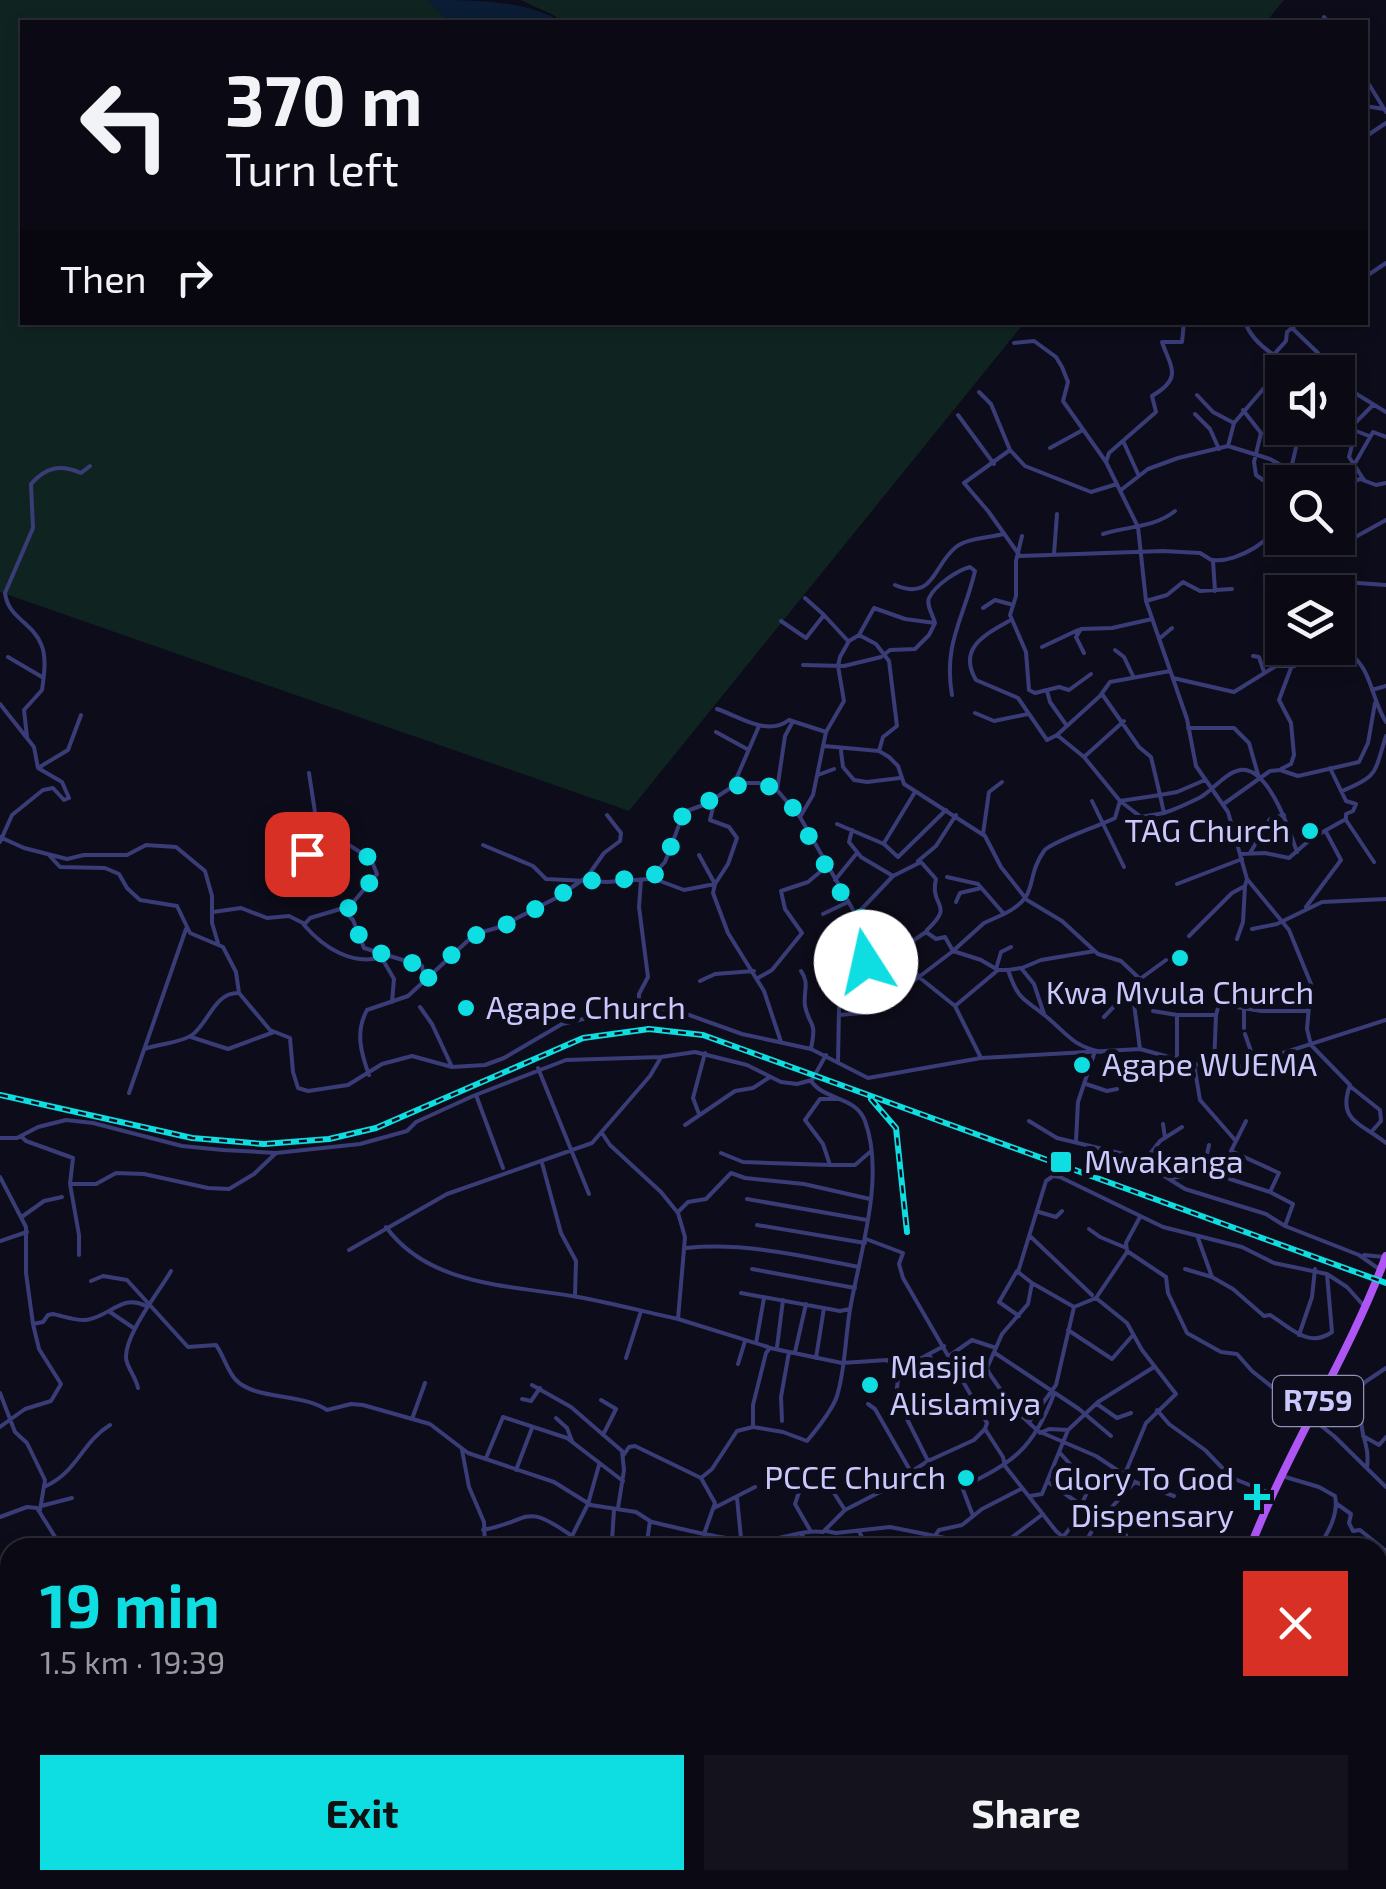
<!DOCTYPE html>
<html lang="en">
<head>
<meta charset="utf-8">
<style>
	:root { --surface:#0a0914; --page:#13121d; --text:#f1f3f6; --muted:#999aa0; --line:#2a2a34; --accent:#0edde2 }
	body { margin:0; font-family:"Exo 2",sans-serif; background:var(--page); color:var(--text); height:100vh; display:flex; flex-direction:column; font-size:38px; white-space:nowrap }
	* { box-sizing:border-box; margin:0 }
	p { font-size:32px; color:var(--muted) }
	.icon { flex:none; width:55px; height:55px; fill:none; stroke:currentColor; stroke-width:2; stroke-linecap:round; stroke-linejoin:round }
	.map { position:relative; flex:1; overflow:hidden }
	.drawer { position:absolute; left:0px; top:1538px; width:1388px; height:352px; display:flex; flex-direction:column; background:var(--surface); border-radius:30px 30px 0 0; box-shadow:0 5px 15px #0003,0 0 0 2px var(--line) }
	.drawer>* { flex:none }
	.top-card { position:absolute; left:20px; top:20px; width:1348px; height:305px; border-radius:0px; box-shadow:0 5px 15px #0003,0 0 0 2px var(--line); background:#0a0914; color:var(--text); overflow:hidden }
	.fabs { position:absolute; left:1265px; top:355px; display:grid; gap:20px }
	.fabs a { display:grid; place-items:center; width:90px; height:90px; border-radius:0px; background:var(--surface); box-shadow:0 5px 15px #0003,0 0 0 2px var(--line); font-size:50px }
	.pin { position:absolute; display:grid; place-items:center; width:85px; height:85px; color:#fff; margin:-42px; border-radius:20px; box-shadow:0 5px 15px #0006 }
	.me { position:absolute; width:110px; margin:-55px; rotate:350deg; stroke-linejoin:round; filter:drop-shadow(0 0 8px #0008) }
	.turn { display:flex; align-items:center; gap:35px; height:210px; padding:0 40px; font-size:45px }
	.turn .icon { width:130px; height:130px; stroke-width:2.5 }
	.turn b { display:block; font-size:70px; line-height:85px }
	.then { display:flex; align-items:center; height:95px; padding:0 40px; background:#0003; gap:20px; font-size:38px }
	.round { display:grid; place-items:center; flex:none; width:105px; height:105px; border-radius:0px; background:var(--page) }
	.head { display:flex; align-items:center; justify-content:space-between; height:170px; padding:0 40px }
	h1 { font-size:60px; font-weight:700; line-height:75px; color:var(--accent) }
	.button { display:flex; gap:20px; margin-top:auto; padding:20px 40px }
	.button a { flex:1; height:115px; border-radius:0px; background:var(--accent); color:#111; font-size:40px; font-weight:700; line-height:115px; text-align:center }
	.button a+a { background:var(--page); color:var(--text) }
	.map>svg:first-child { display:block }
</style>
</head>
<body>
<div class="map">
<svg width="1386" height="1889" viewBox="0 0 1386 1889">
	<rect width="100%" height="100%" fill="#0d0c1a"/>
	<path fill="#0f2421" d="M0,0H428L449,22H22V322L1024,323L629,811L0,592Z
		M521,0H1284L1266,22H561L555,16Z"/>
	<path fill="#0b1d34" d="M428,0C471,0 528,0 561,22H449Z"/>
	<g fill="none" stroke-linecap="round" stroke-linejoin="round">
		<path stroke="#0b1d34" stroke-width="2.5" d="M723,1884L795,1889
			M1000,1884L1016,1880
			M658,1889L685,1883L708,1884
			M977,1889L989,1886"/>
		<path stroke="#393c76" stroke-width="4" d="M1324,17L1328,22
			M1365,78L1386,112
			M1365,106L1384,109
			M1365,137L1386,123
			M1365,277L1386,263
			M1184,322L1182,342H1162C1171,368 1183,378 1152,396L1156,412L1109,453L1106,462L1138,527L1146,601L1187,719L1196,766L1228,812L1247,879L1289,930L1311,984L1307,1029L1311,1045L1350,1085C1337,1121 1360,1122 1386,1143
			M1245,322C1254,348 1287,364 1310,372
			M1292,328L1318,353L1313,372
			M1014,343L1034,341L1056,357L1062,367L1068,382L1063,401L1106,462
			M1338,387L1350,390L1386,412
			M979,392L991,404L1010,450L1025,466L1091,492L1117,484
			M1197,395L1213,412L1232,422
			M1243,410L1261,433L1254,462L1256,475L1263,480L1290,478
			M1195,414L1210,429L1219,449
			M958,415L994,464
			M1351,429L1369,436
			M1124,443L1138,474
			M1228,446L1234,423L1265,387L1268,361L1286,341L1287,332L1299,322
			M1050,448L1081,431
			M1010,450L964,483L988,511L1020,556L1163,551L1200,553L1213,561L1215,591
			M1354,465L1373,432L1386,437
			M1364,480L1349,457L1353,441L1351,427L1373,405
			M1288,482L1300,430
			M1338,487L1360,479L1376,485L1386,483
			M1121,490L1148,469L1178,458L1228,446L1270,459L1297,474L1319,475L1329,482
			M1338,511L1348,524L1346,541
			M1103,534C1127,526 1154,528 1175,511
			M1022,536L1016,561V596L1010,615L1026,652L1029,690L1035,693L1059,687L1069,690L1091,674
			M1314,538L1323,555L1386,520
			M1054,554L1057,514
			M1213,560C1237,563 1278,539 1282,514
			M895,585C934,602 933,565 956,547C968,538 988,538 1003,534
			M805,598L824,615
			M1146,601L1167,595L1183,582L1200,591L1232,589
			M983,608L995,600L1010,604
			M1338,616L1342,608L1344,582L1386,585
			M781,621L806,638L824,615L848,641
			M1009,621C986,634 957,648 976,680L1018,698L1047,740L1057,735
			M859,635L876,644L889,661L897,726L883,737L879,751
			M1159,639L1172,628
			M1042,647L1078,630
			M1115,650L1124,657L1133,676
			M1084,653L1076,637L1081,629L1112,628L1152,619
			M1302,654H1322L1341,648C1373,664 1369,695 1386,722
			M1253,656L1259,657L1264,672
			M8,657L42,677
			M803,665L844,666L881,657L890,650L915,649L929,635L935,623C933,615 926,605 929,598C935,585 958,570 970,567L975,571C964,618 943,643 952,695
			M1173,678L1234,692L1276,666H1295L1301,656L1296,648
			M1372,690L1386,686
			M1047,691L1050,702L1067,726
			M1102,694L1139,747L1151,757L1160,795L1120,801L1084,757L1057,735L1100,696L1110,682L1170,671
			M0,704L34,747L38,768L62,782L69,798L64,800L53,788L43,790L12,815L0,842
			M717,709C739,716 767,737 789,720L826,732L844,701L838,666L840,657L849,641L859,635L874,608L905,619L935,623
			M975,713L994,721L1028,714
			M1188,728H1234L1249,743L1259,778
			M716,732L747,749
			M27,737L24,710L42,690C44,676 47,657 41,644C32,622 8,618 5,593L33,528L31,484C46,467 60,464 81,473L90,466
			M824,746L879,751L889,757L898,766L904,784L985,836L1001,867L1027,900L1062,921L1098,954L1121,961L1140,979
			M841,751L843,767L854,780L867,782L900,778
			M1084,757L1124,721
			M38,768L68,750L81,715
			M1281,769L1291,764L1294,755L1291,723L1279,700L1291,668
			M309,773L316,819L303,831L301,851L307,855L349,845L371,859L377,874L345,912L353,920L364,948L422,966L425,982
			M818,775L834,769
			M734,784L759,726
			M777,790L785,736L792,723
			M1342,791C1379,776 1374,773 1386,736
			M1092,801L1124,867
			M1225,803L1270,771L1280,770L1298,776L1359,762L1368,743L1375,703
			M1164,813C1176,809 1189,803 1201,797C1214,789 1225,773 1240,770C1269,766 1290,832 1297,852
			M800,817L813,795L826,732
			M1346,820L1374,862
			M837,824L884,844L898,857L946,810
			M852,830L849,842L861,857L893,876
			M983,834L989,792L1002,782
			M0,837L24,848L67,859L84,855H127L146,845L176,847L205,871L212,896V923L218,943
			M884,843L915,792
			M483,845L533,866L546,879L607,882L649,879L665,862L684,812L706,804L738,783H759L777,790L800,817L856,915L898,951L920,978L955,1006L981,1058
			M1250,853L1270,819L1284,815
			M1240,854L1265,853L1289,858L1312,838L1346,819V814L1353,811L1356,804L1346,801L1330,768
			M49,855L60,867L105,868L119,874L127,888L140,900L177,906L190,933L223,947L236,972L239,993
			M699,855L715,884L713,893L728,933L764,991L781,1042
			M918,861L936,846L956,815
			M947,877L978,884L1004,914C1041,896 1024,879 1044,851C1050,842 1102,825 1115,818L1120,801L1141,817L1164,813L1160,795L1177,792L1205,780
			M652,878L684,890L715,884L728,864L737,838L729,827L710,820L715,799
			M835,880L857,853
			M1177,884L1242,859
			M956,902L960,893L981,888
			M347,907L310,918L304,925C324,948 352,966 383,957
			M1306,907L1341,860L1326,832
			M213,912L241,908L267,918L289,916L303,923
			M823,914L846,903
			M856,915L893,876L921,862L936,879C929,908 956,903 927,930
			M1252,929L1277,924L1322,902L1386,899
			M1189,936L1232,893L1245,886L1247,879
			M1237,939L1243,922L1245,886
			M383,960L394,979L392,1002
			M1022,968L1041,960L1095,951
			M996,969L1001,952L1011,947
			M998,970L981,960L953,951L984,923L1004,914
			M801,971C810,983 803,992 805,1006C810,1029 817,1018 811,1049
			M758,978L772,970L802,933L785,909L781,891L808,882L827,866
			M700,981L715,974L754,971
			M1132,989L1140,1049
			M639,1006V994L648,977L639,907L641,880
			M955,1006L998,970H1007
			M420,1007L432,1024L452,1067
			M1153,1011L1177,1015H1216L1219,1004L1261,1011H1308
			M1044,1014L1034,984L1021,968L1008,970C1019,1003 1025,998 1048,1018C1067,1034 1073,1046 1101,1052
			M839,1015L873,1012L953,951L945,937L936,939L926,932L898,951
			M1104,1017L1140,979L1166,960
			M1244,1028V1007
			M1245,1034L1255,1063
			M191,1037L228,1049L274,1032
			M145,1049C158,1044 181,1043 192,1035C209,1023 214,992 239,993L270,1030L290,1038L293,1072L298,1088L308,1091L348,1085L382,1064L412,1056L452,1067L485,1065L504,1058L562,1024L639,1006L678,1011L742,1034L811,1049L868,1078L981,1058L1140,1049L1194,1064L1236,1068L1386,1020
			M1177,1059V1015
			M838,1063L839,1008L864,967L862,947L865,923
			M1194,1064L1200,1100L1235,1140
			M1214,1066L1216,1015
			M538,1068L589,1194
			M369,1075C361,1053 355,1032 367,1010L408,996L475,934L500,927L556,898L587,877L604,853L620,841L621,833L607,815
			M1086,1084L1107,1091L1117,1089
			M1351,1087L1380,1110L1381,1121L1373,1130
			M129,1093L186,929
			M476,1095L503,1168
			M699,1114L693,1098L705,1053
			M1029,1121L1057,1138L1132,1156L1185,1189L1266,1214L1285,1226L1359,1255L1379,1269
			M1246,1121L1231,1151L1279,1173L1270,1192L1293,1204L1285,1226
			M1163,1124L1165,1138
			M685,1125L735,1091L753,1088L770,1077
			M21,1136L26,1141L73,1158L70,1184
			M0,1138H17L38,1127L66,1120L93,1123L182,1146L223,1150L276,1153L360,1144L407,1131L416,1122L473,1096L566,1060L661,1057L695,1052L747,1065L781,1082L797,1084L812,1080L826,1055
			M1076,1141L1078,1102L1094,1054
			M721,1153L743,1162L830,1165H855L870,1152
			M542,1163L561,1233L576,1261L575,1296
			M1143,1163L1160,1141L1182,1127
			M830,1165L823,1144L805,1120L820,1099H837
			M1198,1166L1207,1154L1209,1145
			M0,1177L26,1227V1273L33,1324L39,1349L61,1384L51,1401L25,1409L0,1427
			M1169,1179L1185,1175L1198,1166L1202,1170L1270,1192
			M747,1199L867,1220
			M679,1211L688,1202L706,1199L731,1173L745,1178L804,1184L870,1199
			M1039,1212L1056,1217L1062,1211
			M23,1216L44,1201L62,1197
			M1140,1217L1126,1243L1127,1251L1166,1277L1168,1293L1187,1333L1221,1352L1237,1354L1252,1371L1334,1436L1386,1487
			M757,1225L865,1243
			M386,1227C430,1287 511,1285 578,1297C612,1303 645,1312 678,1319L685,1237L678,1213L661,1192L610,1145L602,1133
			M1089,1229L1100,1237L1124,1247
			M1031,1237L1092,1295
			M1198,1238L1212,1277L1233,1289L1264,1316L1270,1315C1290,1327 1308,1349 1332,1332L1327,1274
			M866,1239L903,1253L899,1264L903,1278L987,1423L985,1429L1003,1457L1005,1466L1056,1531L1076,1548
			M0,1241L27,1232
			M686,1248C745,1242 802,1256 859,1267
			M349,1250L447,1194L592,1143L650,1076L660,1059
			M79,1255V1235L70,1184H96L116,1173L144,1174L208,1188L229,1189L254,1174L276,1153
			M1364,1255L1384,1257
			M752,1269L855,1288
			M1185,1269L1212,1277
			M1017,1271L999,1302L1019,1316
			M91,1281L103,1276L127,1280L188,1347L216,1345C224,1356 227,1371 236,1380C255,1400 302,1393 327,1410L351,1404L363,1405L430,1424L468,1453L554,1482L591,1505L636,1512L650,1521L646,1548
			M1032,1283L1074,1307
			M741,1293L840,1311L850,1309
			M1096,1298L1127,1252
			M110,1312L135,1329
			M678,1319L768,1347
			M33,1324L43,1322L48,1315L53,1314C63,1316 76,1321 86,1320C110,1317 122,1293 146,1306
			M1068,1330L1112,1359L1133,1335
			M1299,1335L1312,1297L1315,1269
			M756,1343L764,1298
			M777,1347L783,1300
			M795,1352L806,1304
			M995,1353L1079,1409L1111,1436
			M949,1356L972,1340L996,1348
			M626,1358L641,1311
			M816,1358L824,1308
			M738,1364L745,1341
			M899,1370L896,1397L928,1461
			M914,1381L935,1367L929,1354
			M965,1381L988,1371
			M532,1385L571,1407L622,1451L624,1470L618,1508
			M138,1388C136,1377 127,1368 126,1358C125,1334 159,1292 171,1271
			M0,1393L15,1432L27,1443L45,1480L40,1510
			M522,1399L531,1401L540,1388
			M601,1400L616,1409L603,1435
			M868,1404L875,1409L911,1472
			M1097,1404L1117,1418L1131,1413
			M1157,1410L1169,1424L1205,1450L1232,1478L1272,1494
			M556,1418L567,1428L572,1441
			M412,1419L425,1383
			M782,1421L781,1397L789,1352
			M1029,1422L1056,1385L1074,1307L1096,1298L1127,1323L1142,1350L1176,1394L1146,1423L1124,1476
			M753,1427L783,1432L807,1441C817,1429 832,1411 837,1396C846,1367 845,1334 851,1304C861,1250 885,1175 865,1121C856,1096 825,1101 811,1081
			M1040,1433L1049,1429L1068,1430
			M1363,1436L1379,1445L1386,1437
			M462,1450L469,1487L484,1522L485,1548
			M623,1456L629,1447L635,1446L701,1478
			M486,1458L503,1417L567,1438L623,1481
			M1367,1467C1370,1445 1360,1436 1361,1415L1349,1400L1365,1382L1386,1368
			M516,1470L532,1428
			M1282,1476L1319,1487L1335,1496C1339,1514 1328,1533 1318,1548
			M1048,1482L1081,1505L1104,1514
			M46,1486C78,1471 82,1442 110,1425
			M832,1490L845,1510
			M1030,1496L1042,1494L1068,1430L1098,1402L1154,1367
			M1174,1496L1135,1482L1096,1456L1038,1431L1014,1409L989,1373L987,1368L1002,1334L1028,1304L1032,1283L1018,1272L1046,1181L1053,1176L1060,1177L1163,1227L1242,1247L1274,1263L1327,1274L1347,1287L1364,1306
			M737,1498L741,1538
			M1337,1504L1351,1514L1349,1523L1353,1531L1360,1530L1386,1551
			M41,1506L72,1498
			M714,1508L755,1487
			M973,1516L962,1487C1014,1462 1033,1449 1054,1394
			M0,1517L27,1507L37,1508L62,1548
			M652,1522C687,1530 724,1541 762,1540C783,1540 802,1529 823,1532L845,1510L880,1492L928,1461L974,1440L985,1429
			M483,1530C532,1521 522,1501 572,1536L588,1504L599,1465
			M810,1530L795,1504L800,1489L811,1485
			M826,1531L836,1533L890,1527L965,1542L992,1543L1011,1538L1043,1514
			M859,1531L867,1548
			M704,1534L715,1503L701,1478L712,1469L737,1431L753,1427V1405L766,1353L770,1348L842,1363L887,1360L899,1370L944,1346
			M612,1540L614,1510
			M1253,1540L1262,1546C1273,1538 1283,1542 1294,1548
			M796,1548L803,1534
			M926,1548L939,1530L962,1525L982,1509L1021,1489
			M1054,1548L1071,1527L1090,1486L1060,1453
			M1082,1548L1096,1524L1135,1482
			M1114,1548L1126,1535
			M0,1581L10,1575
			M1378,1587L1386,1588
			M0,1630L10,1629
			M0,1640L10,1649
			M1378,1682L1386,1671
			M1378,1691L1386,1694
			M0,1700L10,1695
			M0,1762L10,1756
			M0,1763L10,1774
			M1378,1763L1386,1758
			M0,1832L10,1843
			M0,1832L10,1824
			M0,1862L10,1852
			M1378,1876L1386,1887
			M38,1880L45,1889
			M113,1880L116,1889
			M205,1880L211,1889
			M233,1880L238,1889
			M480,1880L490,1889
			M642,1880L646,1889
			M1046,1880L1050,1889
			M1096,1880L1114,1889
			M1216,1880L1220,1889
			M1345,1880L1354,1889
			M273,1888L286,1880
			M1,1889L13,1880
			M58,1889L71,1880
			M1123,1889L1135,1880
			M1237,1889L1249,1880
			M1302,1889L1301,1885L1306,1880"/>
		<path stroke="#ad56f4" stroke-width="8" d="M1250,1548C1289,1447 1349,1356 1386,1256
			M675,1889H733
			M950,1889L999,1880"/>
		<g stroke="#0edde2" stroke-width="6">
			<path id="rail" d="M0,1095L192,1138L264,1144L329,1139L376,1128L583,1038L649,1029L703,1035L1386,1283
				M871,1099L896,1128L907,1232"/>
		</g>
		<use href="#rail" stroke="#0d0c1a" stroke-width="2.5" stroke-dasharray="8" stroke-linecap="butt"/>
	</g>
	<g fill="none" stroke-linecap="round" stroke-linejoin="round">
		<path stroke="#0edde2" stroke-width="18" stroke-dasharray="0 32.4" d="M307,854L349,845L371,859L377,874L345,912L353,920L364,948L422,966L424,982L470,937L500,928L556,898L580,881L652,878L665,862L684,812C692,808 700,807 707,802C740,783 756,770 789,801L845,900L865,922L862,948L866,962"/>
	</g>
	<g fill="#0edde2" stroke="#0d0c1a" stroke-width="4">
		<circle cx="1310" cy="831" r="10"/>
		<circle cx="1180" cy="958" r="10"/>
		<circle cx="466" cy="1008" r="10"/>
		<circle cx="1082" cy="1065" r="10"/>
		<rect x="1049" y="1150" width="24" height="24" rx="5"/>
		<circle cx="870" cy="1385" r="10"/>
		<circle cx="966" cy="1478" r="10"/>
		<path d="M1252 1482h10v10h10v10h-10v10h-10v-10h-10v-10h10z"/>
	</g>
	<g text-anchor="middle" stroke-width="10" stroke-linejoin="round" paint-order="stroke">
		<rect fill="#0d0c1a" stroke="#9190b8" stroke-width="2.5" x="1273" y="1376" width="90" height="50" rx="8"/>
		<g font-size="30" font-weight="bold" fill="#cac8fc">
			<text x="1318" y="1411">R759</text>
		</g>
		<g font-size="32" fill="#cac8fc" stroke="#0d0c1a" text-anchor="start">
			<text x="1290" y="842" text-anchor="end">TAG Church</text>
			<text x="1180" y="1004" text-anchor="middle">Kwa Mvula Church</text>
			<text x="486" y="1019">Agape Church</text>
			<text x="1102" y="1076">Agape WUEMA</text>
			<text x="1084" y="1173">Mwakanga</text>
			<text x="890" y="1378">Masjid<tspan x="890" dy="37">Alislamiya</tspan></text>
			<text x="946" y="1489" text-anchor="end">PCCE Church</text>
			<text x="1234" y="1490" text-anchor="end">Glory To God<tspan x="1234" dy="37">Dispensary</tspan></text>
		</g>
	</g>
</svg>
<div class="fabs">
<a><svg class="icon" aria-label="sound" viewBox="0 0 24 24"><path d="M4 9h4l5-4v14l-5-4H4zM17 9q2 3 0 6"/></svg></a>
<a><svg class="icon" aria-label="search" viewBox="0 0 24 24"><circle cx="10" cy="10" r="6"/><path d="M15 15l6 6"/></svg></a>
<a><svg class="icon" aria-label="layers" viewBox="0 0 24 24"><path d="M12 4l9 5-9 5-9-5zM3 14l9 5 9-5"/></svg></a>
</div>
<div class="pin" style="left:307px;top:854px;background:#d93025"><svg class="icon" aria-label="arrive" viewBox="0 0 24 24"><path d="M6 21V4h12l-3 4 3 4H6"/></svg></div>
<svg class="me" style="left:866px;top:962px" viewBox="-20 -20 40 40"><circle r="19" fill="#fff"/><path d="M0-13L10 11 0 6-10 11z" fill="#0edde2"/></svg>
<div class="top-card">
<div class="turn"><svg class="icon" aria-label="left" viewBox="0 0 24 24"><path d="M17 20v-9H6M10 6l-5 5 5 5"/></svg><div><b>370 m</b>Turn left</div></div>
<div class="then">Then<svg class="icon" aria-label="right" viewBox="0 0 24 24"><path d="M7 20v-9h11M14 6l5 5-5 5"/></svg></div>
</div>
<section class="drawer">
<div class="head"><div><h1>19 min</h1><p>1.5 km · 19:39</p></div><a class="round" style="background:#d93025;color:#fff"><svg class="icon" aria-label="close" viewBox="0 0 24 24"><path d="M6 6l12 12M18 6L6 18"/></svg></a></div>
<div class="button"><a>Exit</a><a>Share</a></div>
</section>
</div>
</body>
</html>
